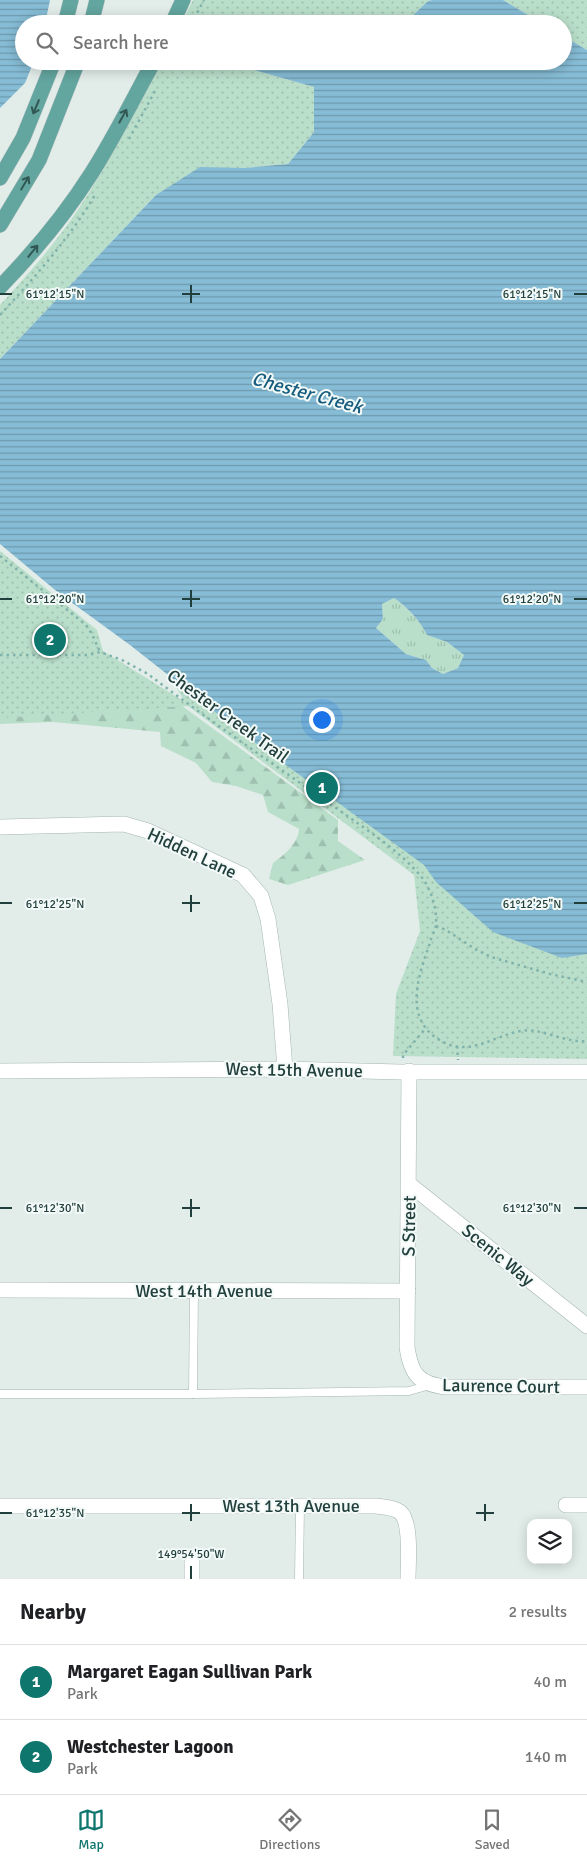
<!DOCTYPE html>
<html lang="en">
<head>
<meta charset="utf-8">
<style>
  body { margin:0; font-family:Signika,sans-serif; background:#f2f2f2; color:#202124 }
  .controls { position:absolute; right:15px; bottom:15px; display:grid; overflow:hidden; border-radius:10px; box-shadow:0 2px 12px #0003 }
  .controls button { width:45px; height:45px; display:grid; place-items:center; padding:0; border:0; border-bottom:1px solid #e0e0e0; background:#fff; color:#202124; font:25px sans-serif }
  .you { position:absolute; left:321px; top:719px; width:18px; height:18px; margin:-12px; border:4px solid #fff; border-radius:50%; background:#1a73e8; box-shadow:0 0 0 8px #1a73e833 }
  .badge { display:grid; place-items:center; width:32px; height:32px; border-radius:50%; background:#0f766e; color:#fff; font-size:16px; font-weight:700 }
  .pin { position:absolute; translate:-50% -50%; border:2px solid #fff; box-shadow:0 1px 5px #0006 }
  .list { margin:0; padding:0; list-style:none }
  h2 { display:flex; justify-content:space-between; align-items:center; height:65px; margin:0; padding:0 20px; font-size:21px }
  h2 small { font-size:16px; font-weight:400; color:#757577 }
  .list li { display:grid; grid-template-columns:32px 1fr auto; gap:15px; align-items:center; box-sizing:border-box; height:75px; padding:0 20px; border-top:1px solid #e0e0e0 }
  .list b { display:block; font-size:19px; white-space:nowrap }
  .list p { margin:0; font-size:16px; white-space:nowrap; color:#757577 }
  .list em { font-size:16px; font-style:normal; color:#757577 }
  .icon { flex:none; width:28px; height:28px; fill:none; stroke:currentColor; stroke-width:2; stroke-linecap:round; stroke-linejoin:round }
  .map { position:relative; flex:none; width:587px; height:1579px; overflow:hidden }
  .search { position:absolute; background:#fff; box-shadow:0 2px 12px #0003; left:15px; right:15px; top:15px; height:55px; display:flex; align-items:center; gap:12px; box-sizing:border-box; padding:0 18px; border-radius:28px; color:#757577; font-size:19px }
  .sheet { height:215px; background:#fff }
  nav { display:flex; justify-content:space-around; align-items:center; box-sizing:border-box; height:70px; border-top:1px solid #e0e0e0; background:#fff; font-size:14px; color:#757577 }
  nav a { display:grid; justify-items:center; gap:2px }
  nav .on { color:#0f766e }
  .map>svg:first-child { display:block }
</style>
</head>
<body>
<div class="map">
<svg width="587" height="1579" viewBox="0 0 587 1579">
  <defs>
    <pattern id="grass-tufts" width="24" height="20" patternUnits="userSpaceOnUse" patternTransform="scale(1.25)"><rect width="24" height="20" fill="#b9dfca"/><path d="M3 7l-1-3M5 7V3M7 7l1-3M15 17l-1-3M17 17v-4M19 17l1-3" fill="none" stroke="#9fc0ae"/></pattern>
    <pattern id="forest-firs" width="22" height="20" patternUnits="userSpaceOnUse" patternTransform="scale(1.25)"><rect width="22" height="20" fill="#b9dfca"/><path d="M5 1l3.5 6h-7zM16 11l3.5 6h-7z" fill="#9fc0ae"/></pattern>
    <pattern id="park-dots" width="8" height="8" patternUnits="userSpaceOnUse" patternTransform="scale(1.25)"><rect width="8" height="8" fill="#b9dfca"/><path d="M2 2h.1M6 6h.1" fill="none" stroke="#9fc0ae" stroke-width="1.8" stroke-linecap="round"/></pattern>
    <pattern id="water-rules" width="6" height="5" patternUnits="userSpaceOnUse" patternTransform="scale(1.25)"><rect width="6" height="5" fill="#86bcd5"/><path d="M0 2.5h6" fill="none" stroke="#6d9aae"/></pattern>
  </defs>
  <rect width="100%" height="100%" fill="#e2edea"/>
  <path fill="url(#grass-tufts)" d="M394,598C408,609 419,618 427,635L447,642L464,655L458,668L443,674L432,668L426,660L406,654L376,628L383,619L382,604Z"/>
  <path fill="url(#forest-firs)" d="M0,677L163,692L338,820V841L365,860L288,885L269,879L273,863C284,855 298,844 299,829L268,812L263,795L236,786L212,782L196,763L161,746L160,732L53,722L0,724Z"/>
  <g fill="url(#park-dots)">
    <polygon points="193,0 433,0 428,1 410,18 357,24 270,24 255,22 253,24 181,24"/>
    <polygon points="503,0 587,0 587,50 563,36 563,24 543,24"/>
    <path d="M161,61H230L229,63L314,87V132L288,164L244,168L156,195L0,359V305C28,274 56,243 79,208C110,161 135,111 161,61Z"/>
    <polygon points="0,551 97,630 103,651 185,702 153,649 587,926 587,1059 393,1056 396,994 420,931 414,875 188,706 0,718"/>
  </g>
  <g fill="url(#water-rules)" fill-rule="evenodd">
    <polygon points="0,0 50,0 45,24 24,24 24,61 34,61 25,83 0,108"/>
    <polygon points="433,0 503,0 543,24 357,24 410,18 428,1"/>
    <path d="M563,36L587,50V954L562,958L493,932L436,882L424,865L243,734L130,645L60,594L0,544V359L156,195L200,167L244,168L288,164L314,132V87L229,63L230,61H563ZM394,598C408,608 419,619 427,635L447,642L464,655L458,668L443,674L432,668L426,660L406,654L376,628L383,619L382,604Z"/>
  </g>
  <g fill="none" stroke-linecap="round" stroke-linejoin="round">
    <defs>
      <g id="service">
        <polyline points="0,1394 193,1394 409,1391 430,1385"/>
        <polyline points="193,1394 194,1291"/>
        <polyline points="299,1579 300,1506"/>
      </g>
      <g id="minor">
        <polyline points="0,827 124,824 148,831 243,875 261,896 268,919 280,1004 285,1069"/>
        <polyline points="0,1071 285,1069 400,1072 587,1072"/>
        <path d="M409,1071L407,1347C411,1374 418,1384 446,1387H587"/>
        <polyline points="409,1184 587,1326"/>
        <polyline points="0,1290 408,1291"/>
        <polyline points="566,1505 587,1505"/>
        <path d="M0,1506H376C384,1507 393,1507 400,1512C412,1522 408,1564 408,1579"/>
        <polyline points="192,1579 192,1561"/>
      </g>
      <g id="primary">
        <polyline points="65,24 71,0"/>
        <polyline points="91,24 97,0"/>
        <polyline points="172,24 183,0"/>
        <polyline points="0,178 23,138 54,61"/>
        <polyline points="0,225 39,160 78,61"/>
        <path d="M0,287C34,252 65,215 91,174C114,138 133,99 154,61"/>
      </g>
    </defs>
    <use href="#service" stroke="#a4b5b2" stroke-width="9"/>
    <use href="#minor" stroke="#a4b5b2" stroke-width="16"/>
    <use href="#primary" stroke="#c1c9c8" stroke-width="16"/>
    <g stroke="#80b3ab" stroke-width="2.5" stroke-dasharray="2.5 4" stroke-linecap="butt">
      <polyline points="191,24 204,0"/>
      <polyline points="129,139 155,91"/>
      <path d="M0,315C34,278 69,239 95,195"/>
      <polyline points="0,556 86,625 92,634 100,652"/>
      <path d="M0,655H88L100,652L122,660L148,674C206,718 266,759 326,801C355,822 402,851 423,879C432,892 437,909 436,925C435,931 431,937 430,943C419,974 403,1017 438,1039C468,1059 492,1036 521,1031C541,1027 563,1043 587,1041"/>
      <polyline points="436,926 446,930 475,949 491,957 550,974 587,982"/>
      <polyline points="457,1046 458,1060"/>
      <polyline points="403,1058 403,1055 425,1029"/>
    </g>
    <use href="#service" stroke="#fff" stroke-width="8"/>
    <use href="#minor" stroke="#fff" stroke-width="15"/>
    <use href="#primary" stroke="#63a59f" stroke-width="15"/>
  </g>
  <defs><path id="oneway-shaft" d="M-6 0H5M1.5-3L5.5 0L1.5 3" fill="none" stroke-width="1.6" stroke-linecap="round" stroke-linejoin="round" transform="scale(1.25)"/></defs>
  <g stroke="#325855">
    <use href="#oneway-shaft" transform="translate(36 107) rotate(113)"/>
    <use href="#oneway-shaft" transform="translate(123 116) rotate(-61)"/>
    <use href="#oneway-shaft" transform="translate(25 183) rotate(-59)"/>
    <use href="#oneway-shaft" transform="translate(33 251) rotate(-51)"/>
  </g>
  <path fill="none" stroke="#213f3c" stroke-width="2" d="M191,285V303M0,294H12M182,294H200M574,294H587M191,590V607M0,599H12M182,599H200M574,599H587M191,895V912M0,903H12M182,903H200M574,903H587M191,1199V1217M0,1208H12M182,1208H200M574,1208H587M191,1504V1521M485,1504V1521M0,1513H12M182,1513H200M476,1513H494M191,1566V1579"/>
  <g text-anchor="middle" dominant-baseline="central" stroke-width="4" stroke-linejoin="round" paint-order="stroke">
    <g font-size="18" fill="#213f3c" stroke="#f2f9f7">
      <text transform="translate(228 716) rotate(36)">Chester Creek Trail</text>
      <text transform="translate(192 853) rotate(25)">Hidden Lane</text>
      <text transform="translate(294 1070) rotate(1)">West 15th Avenue</text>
      <text transform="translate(409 1226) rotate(-89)">S Street</text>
      <text transform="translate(498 1255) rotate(39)">Scenic Way</text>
      <text x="204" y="1291">West 14th Avenue</text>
      <text transform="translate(501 1386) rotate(1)">Laurence Court</text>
      <text x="291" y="1506">West 13th Avenue</text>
    </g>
    <g font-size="19" font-style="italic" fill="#175d7f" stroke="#f2f9f7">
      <text transform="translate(307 393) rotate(15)">Chester Creek</text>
    </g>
  </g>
  <g font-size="12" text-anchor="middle" fill="#213f3c" stroke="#f2f9f7" stroke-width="4" stroke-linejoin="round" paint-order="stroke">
    <text x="532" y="298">61°12'15"N</text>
    <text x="55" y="298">61°12'15"N</text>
    <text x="532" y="603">61°12'20"N</text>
    <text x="55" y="603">61°12'20"N</text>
    <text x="55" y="908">61°12'25"N</text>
    <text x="532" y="908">61°12'25"N</text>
    <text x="55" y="1212">61°12'30"N</text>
    <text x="532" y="1212">61°12'30"N</text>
    <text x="55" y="1517">61°12'35"N</text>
    <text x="191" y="1558">149°54'50"W</text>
  </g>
</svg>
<div class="controls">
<button><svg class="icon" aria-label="layers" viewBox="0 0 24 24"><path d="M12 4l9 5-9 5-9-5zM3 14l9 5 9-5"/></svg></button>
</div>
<div class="you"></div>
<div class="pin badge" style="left:322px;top:788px">1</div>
<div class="pin badge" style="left:50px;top:640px">2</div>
<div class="search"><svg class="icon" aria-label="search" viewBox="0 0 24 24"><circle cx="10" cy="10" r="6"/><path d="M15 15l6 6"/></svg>Search here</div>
</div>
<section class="sheet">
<h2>Nearby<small>2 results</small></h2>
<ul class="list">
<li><span class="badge">1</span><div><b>Margaret Eagan Sullivan Park</b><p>Park</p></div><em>40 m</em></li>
<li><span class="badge">2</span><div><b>Westchester Lagoon</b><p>Park</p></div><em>140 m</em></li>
</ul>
</section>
<nav>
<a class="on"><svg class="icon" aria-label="map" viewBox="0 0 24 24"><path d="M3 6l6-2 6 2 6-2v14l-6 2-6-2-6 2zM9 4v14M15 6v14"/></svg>Map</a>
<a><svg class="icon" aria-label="directions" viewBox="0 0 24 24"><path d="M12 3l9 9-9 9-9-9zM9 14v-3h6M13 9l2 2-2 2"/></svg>Directions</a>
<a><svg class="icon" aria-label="saved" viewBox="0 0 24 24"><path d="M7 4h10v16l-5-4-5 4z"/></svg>Saved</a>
</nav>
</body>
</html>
